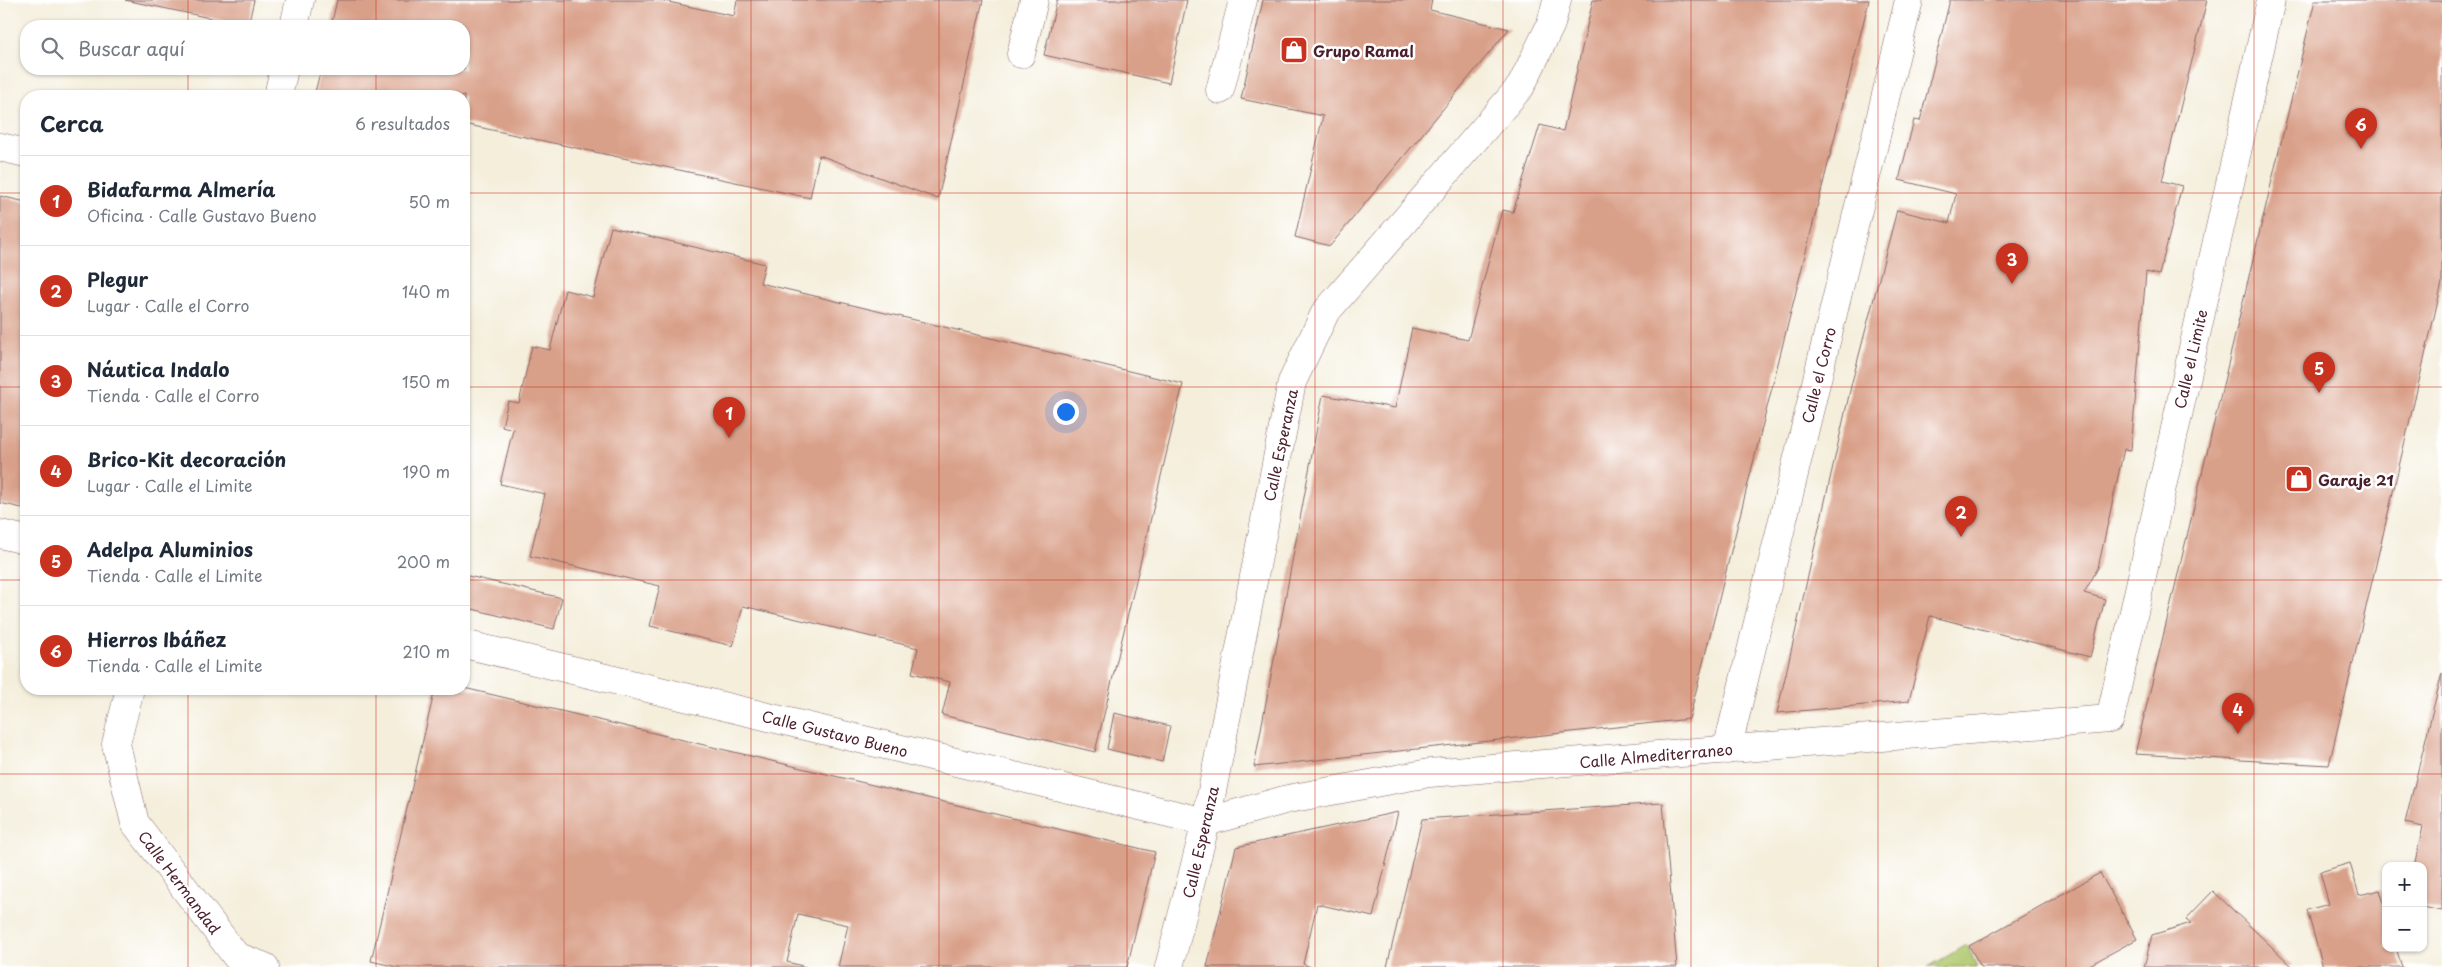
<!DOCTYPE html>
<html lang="es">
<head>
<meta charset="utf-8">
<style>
  body { margin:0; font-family:"Playpen Sans",sans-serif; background:#f6f6f7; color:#1f2937 }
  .controls { position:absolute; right:15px; bottom:15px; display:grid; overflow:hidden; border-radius:10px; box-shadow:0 1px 4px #0004 }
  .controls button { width:45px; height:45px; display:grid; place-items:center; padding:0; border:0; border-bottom:1px solid #e0e1e3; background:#fff; color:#1f2937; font:25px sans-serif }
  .you { position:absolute; left:1065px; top:411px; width:18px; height:18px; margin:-12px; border:4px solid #fff; border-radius:50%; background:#1a73e8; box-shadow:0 0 0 8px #1a73e833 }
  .badge { display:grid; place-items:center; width:32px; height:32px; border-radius:50%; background:#c8321e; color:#fff; font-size:16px; font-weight:700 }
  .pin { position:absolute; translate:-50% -41px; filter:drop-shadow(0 1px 2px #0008) }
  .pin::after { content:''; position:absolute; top:26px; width:18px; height:15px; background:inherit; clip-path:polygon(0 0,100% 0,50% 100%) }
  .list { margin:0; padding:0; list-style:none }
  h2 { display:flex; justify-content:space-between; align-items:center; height:65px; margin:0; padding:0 20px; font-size:21px }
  h2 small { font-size:16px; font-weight:400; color:#747a83 }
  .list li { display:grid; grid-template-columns:32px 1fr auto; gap:15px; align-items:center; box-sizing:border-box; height:90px; padding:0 20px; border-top:1px solid #e0e1e3 }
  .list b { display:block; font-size:19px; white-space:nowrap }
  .list p { margin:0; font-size:16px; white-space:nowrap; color:#747a83 }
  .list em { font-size:16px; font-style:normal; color:#747a83 }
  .icon { flex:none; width:28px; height:28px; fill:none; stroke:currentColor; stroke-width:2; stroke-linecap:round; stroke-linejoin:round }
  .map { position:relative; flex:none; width:2442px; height:967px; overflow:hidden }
  .search { position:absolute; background:#fff; box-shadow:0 1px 4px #0004; left:20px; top:20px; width:450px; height:55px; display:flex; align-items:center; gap:12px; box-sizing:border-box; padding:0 18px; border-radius:20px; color:#747a83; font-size:19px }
  .panel { position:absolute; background:#fff; box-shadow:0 1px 4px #0004; left:20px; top:90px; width:450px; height:605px; border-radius:20px }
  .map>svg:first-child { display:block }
</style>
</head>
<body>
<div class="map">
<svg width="2442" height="967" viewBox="0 0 2442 967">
  <rect width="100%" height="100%" fill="#fff"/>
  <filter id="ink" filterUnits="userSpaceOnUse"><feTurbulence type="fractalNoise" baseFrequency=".02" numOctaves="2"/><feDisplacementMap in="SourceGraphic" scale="10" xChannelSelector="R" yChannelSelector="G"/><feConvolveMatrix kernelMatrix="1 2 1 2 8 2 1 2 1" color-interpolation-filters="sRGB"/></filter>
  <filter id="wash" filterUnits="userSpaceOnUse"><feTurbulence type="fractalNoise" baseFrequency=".0096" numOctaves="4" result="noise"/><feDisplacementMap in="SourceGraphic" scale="20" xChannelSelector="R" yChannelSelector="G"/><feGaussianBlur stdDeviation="1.12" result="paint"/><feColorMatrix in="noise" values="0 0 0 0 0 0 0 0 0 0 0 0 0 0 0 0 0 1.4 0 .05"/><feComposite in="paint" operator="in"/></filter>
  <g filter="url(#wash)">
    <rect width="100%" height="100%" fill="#f4eedb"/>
    <polygon fill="#b0c96f" stroke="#7d744d" points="1967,945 1977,967 1928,967"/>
    <g id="blocks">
      <g fill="#d9a089">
        <polygon points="125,0 254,0 248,26"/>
        <polygon points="337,0 659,0 734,16 737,0 983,0 938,199 819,155 810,198 464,124 464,96 335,96 315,92 321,69 464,69 464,26 331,26"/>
        <polygon points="1057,0 1187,0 1169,83 1044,55"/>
        <polygon points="1263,0 1432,0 1430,10 1509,29 1330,246 1295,237 1323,116 1241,99"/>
        <polygon points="1593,0 1869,0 1689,719 1254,767 1323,395 1395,408 1412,328 1468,340 1502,210 1513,212 1540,125 1563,131"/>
        <polygon points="1950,0 2207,0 2162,181 2182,186 2159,275 2146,272 2131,450 2124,449 2098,568 2084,593 2105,599 2090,657 1930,616 1909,701 1777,713 1852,382 1897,210 1949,223 1956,194 1899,180 1914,120 1920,121"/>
        <polygon points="2315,0 2442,0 2442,283 2329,765 2135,754"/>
        <polygon points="0,196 26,202 26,509 0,503"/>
        <polygon points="611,227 765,264 760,283 1183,384 1095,752 942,715 950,682 912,673 918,648 743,606 733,646 650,626 660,586 530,556 545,494 500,484 513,429 502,426 508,401 519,403 532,346 550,350 565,290 593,297"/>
        <polygon points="464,575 562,598 554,629 464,607"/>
        <polygon points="2442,673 2442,911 2423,907 2423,866 2414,866 2423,827 2405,823"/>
        <polygon points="464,688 1155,852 1127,967 838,967 848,925 798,914 787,962 806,967 397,967 371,961 435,689"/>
        <polygon points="1114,713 1170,726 1162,762 1107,749"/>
        <polygon points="1663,803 1677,967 1387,967 1422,819"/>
        <polygon points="1398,812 1373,917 1317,904 1303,964 1311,967 1207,967 1236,847"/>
        <polygon points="2350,863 2359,895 2380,890 2386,910 2386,948 2396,948 2402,967 2323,967 2307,910 2329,904 2320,872"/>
        <polygon points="2100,873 2137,939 2086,967 1981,967 1969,946"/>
        <polygon points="2213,891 2293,967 2144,967 2152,935 2191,923 2186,919"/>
      </g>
    </g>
  </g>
  <g filter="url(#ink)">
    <use href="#blocks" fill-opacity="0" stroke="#866769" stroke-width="1"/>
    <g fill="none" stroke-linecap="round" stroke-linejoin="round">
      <defs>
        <g id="minor">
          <polyline points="294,26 300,0"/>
          <polyline points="1021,54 1034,0"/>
          <polyline points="1220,90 1243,0"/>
          <polyline points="278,96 284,69"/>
          <polyline points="0,147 26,153"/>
          <polyline points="0,534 26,540"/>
          <polyline points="464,644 1206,822 1288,799 1429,773 2110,719 2271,0"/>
          <polyline points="130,689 116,744 135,823 236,956"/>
          <polyline points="1727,750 1909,0"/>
          <polyline points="236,956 265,967"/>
          <polyline points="1169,967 1206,822 1292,382 1325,313 1521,86 1551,24 1557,0"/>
        </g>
      </defs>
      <use href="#minor" stroke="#866769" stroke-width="29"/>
      <use href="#minor" stroke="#fff" stroke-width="28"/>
    </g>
  </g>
  <path fill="none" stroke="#c8321e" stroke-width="1" stroke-opacity="0.55" d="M188,0V26M376,0V26M564,0V967M751,0V967M939,0V967M1127,0V967M1315,0V967M1503,0V967M1691,0V967M1878,0V967M2066,0V967M2254,0V967M188,69V96M376,69V96M0,193H26M464,193H2442M0,387H26M464,387H2442M0,580H26M464,580H2442M188,689V967M376,689V967M0,774H2442"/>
  <defs>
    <symbol id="shop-square" viewBox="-11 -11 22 22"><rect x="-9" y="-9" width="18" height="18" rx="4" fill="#c8321e" stroke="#fff"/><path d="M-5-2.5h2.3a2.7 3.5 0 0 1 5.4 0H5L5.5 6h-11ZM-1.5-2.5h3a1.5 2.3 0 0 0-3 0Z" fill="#fff"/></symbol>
  </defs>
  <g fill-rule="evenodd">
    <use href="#shop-square" x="1278" y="34" width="32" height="32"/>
    <use href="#shop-square" x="2283" y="463" width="32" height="32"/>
  </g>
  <g text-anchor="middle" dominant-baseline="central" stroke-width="5" stroke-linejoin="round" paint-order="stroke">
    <g font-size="15" font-weight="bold" fill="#4a1f2b" stroke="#fff" text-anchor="start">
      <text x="1313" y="50">Grupo Ramal</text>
      <text x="2318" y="479">Garaje 21</text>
    </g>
    <g font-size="15" fill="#4a1f2b" stroke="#fff">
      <text transform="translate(2190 359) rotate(-77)">Calle el Limite</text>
      <text transform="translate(1818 375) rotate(-76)">Calle el Corro</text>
      <text transform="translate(1280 445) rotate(-78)">Calle Esperanza</text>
      <text transform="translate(835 733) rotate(14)">Calle Gustavo Bueno</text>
      <text transform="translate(1656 755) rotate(-5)">Calle Almediterraneo</text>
      <text transform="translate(1200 842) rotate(-77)">Calle Esperanza</text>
      <text transform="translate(180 882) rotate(53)">Calle Hermandad</text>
    </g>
  </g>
</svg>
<div class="controls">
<button>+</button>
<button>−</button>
</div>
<div class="you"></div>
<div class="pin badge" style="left:729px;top:438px">1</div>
<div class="pin badge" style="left:1961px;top:537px">2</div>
<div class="pin badge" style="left:2012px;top:284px">3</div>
<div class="pin badge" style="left:2238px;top:734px">4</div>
<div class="pin badge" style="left:2319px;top:393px">5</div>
<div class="pin badge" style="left:2361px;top:149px">6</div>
<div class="search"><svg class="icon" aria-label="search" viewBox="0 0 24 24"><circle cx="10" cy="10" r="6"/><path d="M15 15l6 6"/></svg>Buscar aquí</div>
<section class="panel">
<h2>Cerca<small>6 resultados</small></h2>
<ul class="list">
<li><span class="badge">1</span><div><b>Bidafarma Almería</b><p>Oficina · Calle Gustavo Bueno</p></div><em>50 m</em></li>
<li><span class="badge">2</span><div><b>Plegur</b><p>Lugar · Calle el Corro</p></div><em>140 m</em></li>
<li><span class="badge">3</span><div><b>Náutica Indalo</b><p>Tienda · Calle el Corro</p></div><em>150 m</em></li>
<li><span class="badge">4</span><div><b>Brico-Kit decoración</b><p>Lugar · Calle el Limite</p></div><em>190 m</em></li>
<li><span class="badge">5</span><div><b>Adelpa Aluminios</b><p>Tienda · Calle el Limite</p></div><em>200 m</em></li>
<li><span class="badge">6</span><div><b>Hierros Ibáñez</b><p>Tienda · Calle el Limite</p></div><em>210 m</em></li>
</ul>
</section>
</div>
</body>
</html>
